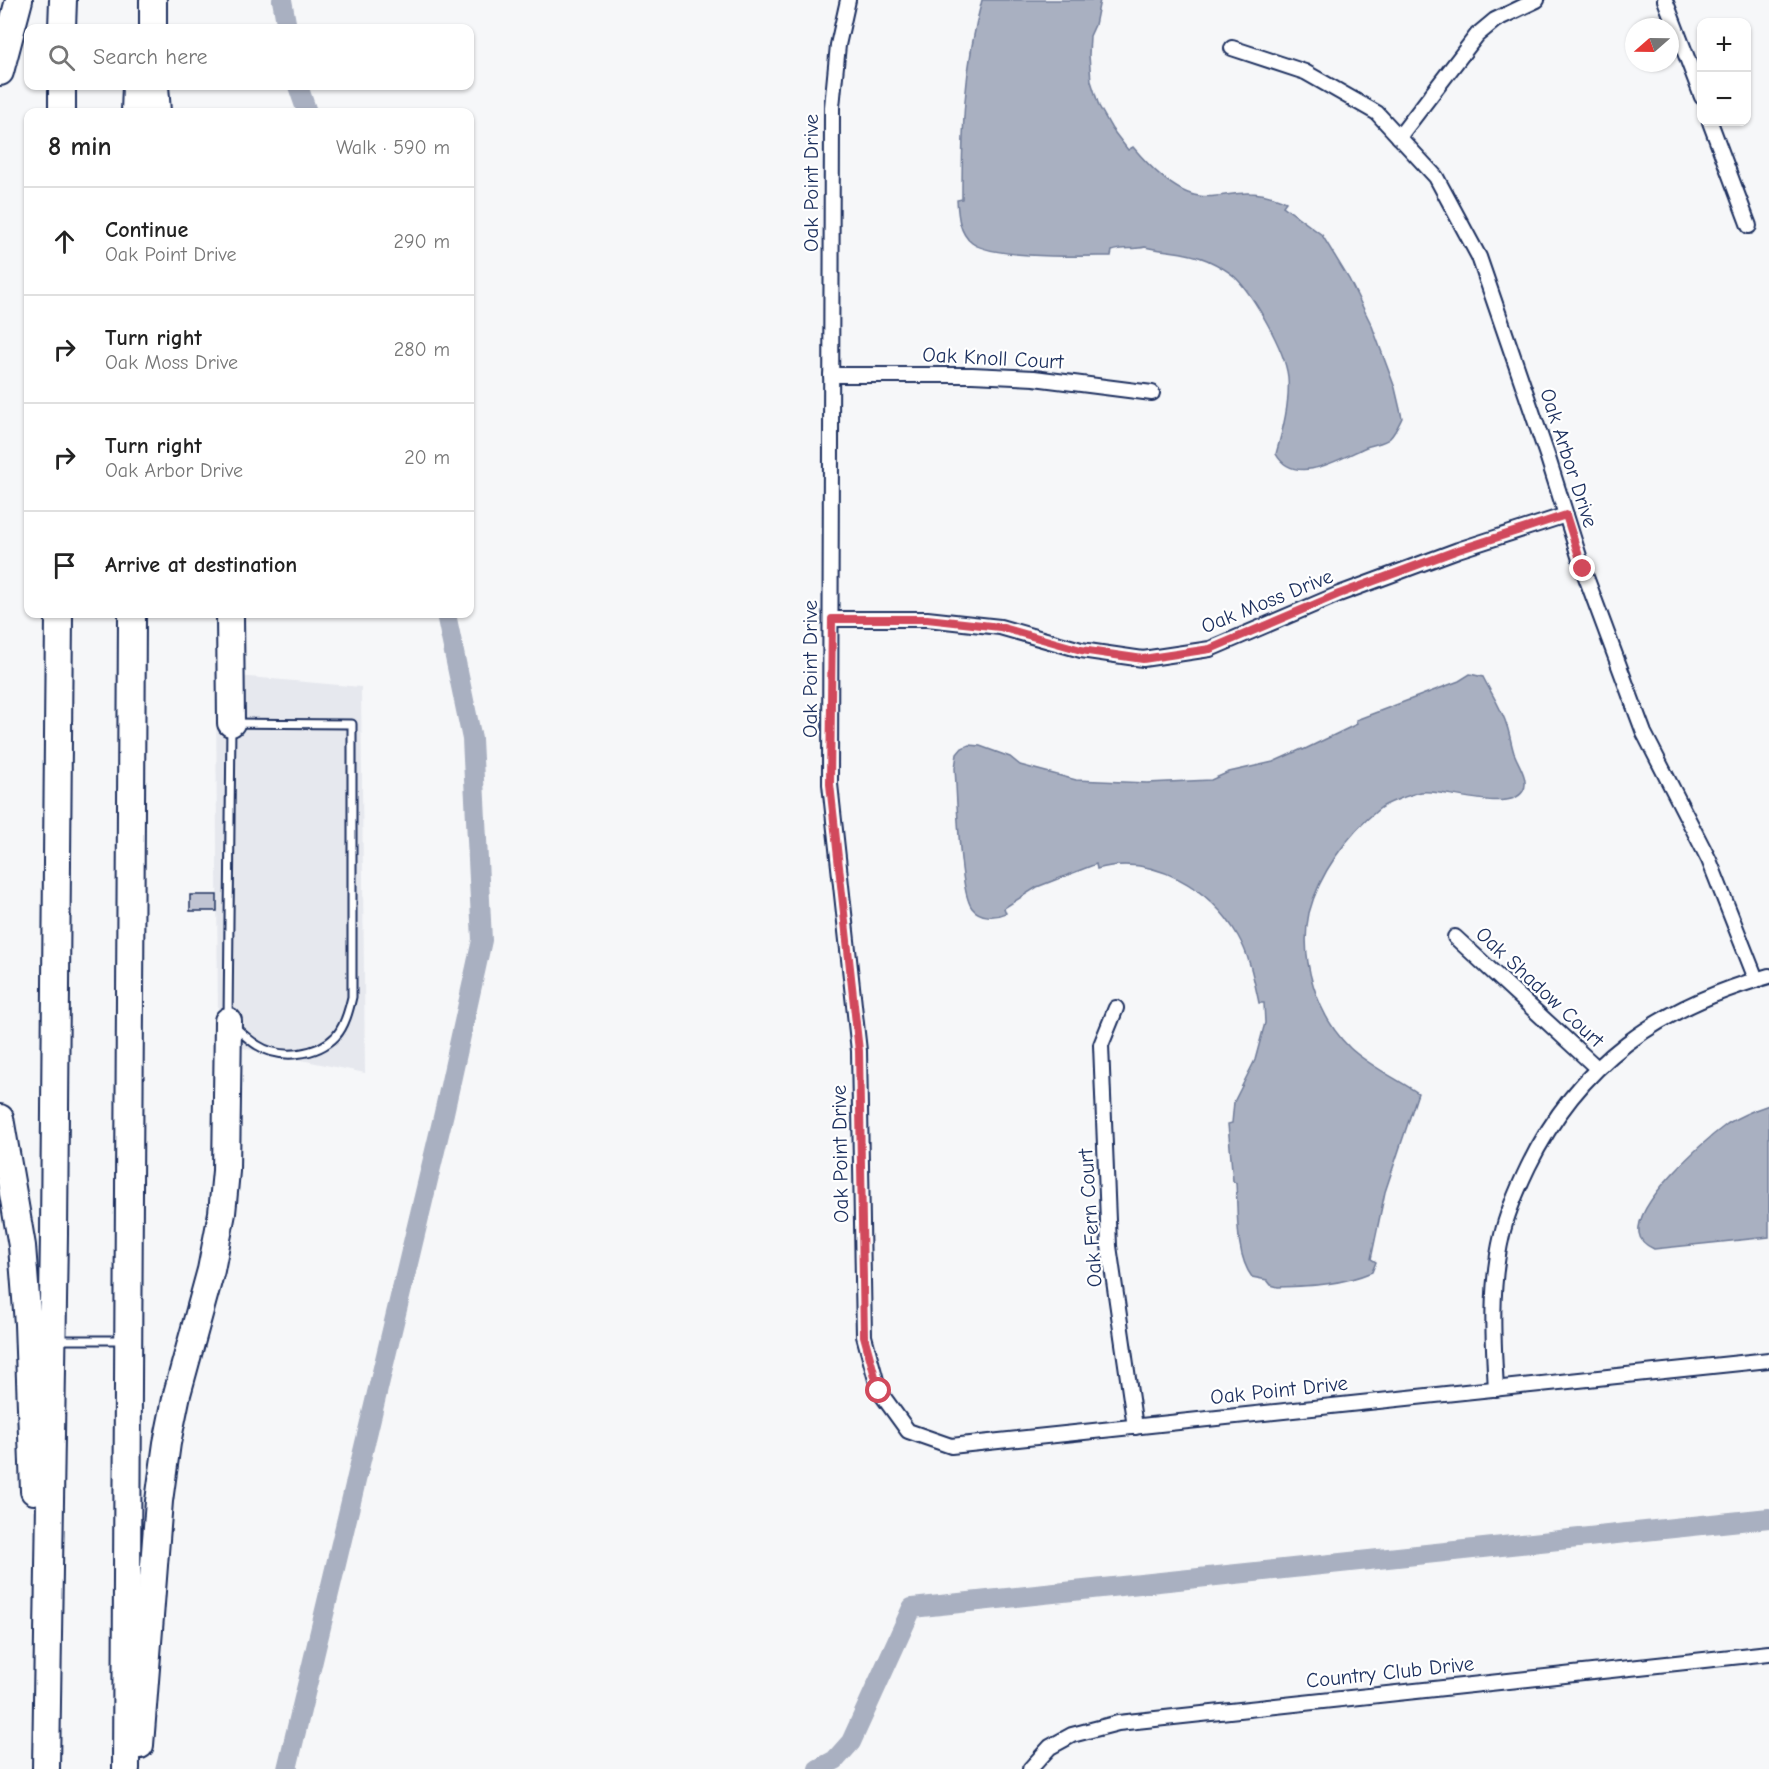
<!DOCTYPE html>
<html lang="en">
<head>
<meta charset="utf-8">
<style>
  body { margin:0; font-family:"Comic Neue",sans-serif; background:#f2f2f2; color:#222 }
  .controls { position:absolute; right:18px; top:18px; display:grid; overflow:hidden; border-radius:12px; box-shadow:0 2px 4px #0004 }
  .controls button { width:54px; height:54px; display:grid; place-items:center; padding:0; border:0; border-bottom:2px solid #e0e0e0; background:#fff; color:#222; font:30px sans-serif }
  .compass { position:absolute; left:1625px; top:18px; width:54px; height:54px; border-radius:50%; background:#fff; box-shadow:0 2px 4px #0004; rotate:250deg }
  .stop { position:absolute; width:18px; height:18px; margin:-14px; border:4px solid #d1495b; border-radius:50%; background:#fff }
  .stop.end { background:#d1495b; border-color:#fff; box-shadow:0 2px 6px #0008 }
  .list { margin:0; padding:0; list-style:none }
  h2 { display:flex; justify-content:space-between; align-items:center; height:78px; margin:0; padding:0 24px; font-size:26px }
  h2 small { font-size:20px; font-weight:400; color:#767676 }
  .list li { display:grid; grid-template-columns:39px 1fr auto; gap:18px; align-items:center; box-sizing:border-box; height:108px; padding:0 24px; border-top:2px solid #e0e0e0 }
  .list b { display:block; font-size:22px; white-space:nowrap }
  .list p { margin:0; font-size:20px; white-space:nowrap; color:#767676 }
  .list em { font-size:20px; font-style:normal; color:#767676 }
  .icon { flex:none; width:33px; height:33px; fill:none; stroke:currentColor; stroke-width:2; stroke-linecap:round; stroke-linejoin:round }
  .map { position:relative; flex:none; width:1769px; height:1769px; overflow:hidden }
  .search { position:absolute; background:#fff; box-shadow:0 2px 4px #0004; left:24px; top:24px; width:450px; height:66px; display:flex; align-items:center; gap:15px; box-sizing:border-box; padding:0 21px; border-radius:12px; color:#767676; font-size:22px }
  .panel { position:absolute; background:#fff; box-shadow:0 2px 4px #0004; left:24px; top:108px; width:450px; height:510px; border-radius:12px }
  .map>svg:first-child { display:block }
</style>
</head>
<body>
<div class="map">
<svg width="1769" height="1769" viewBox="0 0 1769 1769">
  <rect width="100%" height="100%" fill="#f6f7f9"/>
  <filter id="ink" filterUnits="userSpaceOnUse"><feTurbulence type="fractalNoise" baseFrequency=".0167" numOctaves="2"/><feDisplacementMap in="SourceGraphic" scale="12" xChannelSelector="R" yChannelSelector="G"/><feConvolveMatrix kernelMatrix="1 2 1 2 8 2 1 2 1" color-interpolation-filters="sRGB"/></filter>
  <g filter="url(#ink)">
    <polygon fill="#e6e8ee" points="216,674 361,687 365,1073 218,1043"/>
    <g fill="#a9b0c1" stroke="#707c99" stroke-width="1.5">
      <path d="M982,0H1100L1095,25L1090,36L1089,55L1091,81L1099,106L1112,129L1128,150L1133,147C1148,165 1175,193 1199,196C1216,199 1233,192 1250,193C1262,193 1275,197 1286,202L1283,206L1322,235L1349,279L1372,326L1395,388L1402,418C1399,424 1395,433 1390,438C1384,444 1372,444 1364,448C1340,459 1294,487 1276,454C1283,429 1290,403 1288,377C1285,350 1254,296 1235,277C1228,271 1216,264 1207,260C1187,251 1166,252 1145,247C1134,250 1123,247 1112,251L1111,256C1082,256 993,259 972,243C959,233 958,215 957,200L962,199C962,130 964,67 982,0Z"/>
      <path d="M1470,674L1483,677C1491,693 1502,709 1507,726C1510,735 1511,744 1514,753C1518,764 1530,780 1523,791C1509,814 1443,788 1421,792C1412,794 1386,803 1379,809C1348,834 1319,874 1309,913C1299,959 1317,1016 1350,1048C1368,1065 1397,1079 1418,1093L1385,1192L1371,1259L1376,1262L1372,1272C1341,1285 1311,1286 1278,1287L1271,1285L1267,1280L1252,1277C1235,1255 1238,1211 1236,1183L1233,1181L1228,1124L1232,1123L1234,1102L1255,1060L1265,1023L1264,1003H1259C1254,980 1250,957 1238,936C1212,889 1152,853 1097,869L1096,864L1037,887L1004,908L1006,913C995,918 980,918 972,908C959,892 957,793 955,768L957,754L962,748L969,745L980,746L1010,757L1020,765L1076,780L1147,783L1189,781L1211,780L1229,772L1273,762L1302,749L1303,750L1357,724L1356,720L1459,681Z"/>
      <path d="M1769,1105V1237L1654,1249C1647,1246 1640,1241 1639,1233C1635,1202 1704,1141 1727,1124C1741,1115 1754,1110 1769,1105Z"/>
    </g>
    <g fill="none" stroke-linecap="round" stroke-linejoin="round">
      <g stroke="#a9b0c1" stroke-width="20">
        <polyline points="282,0 287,28"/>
        <polyline points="298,86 307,112"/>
        <polyline points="287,1769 444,1113 482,940 472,739 446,614"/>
        <polyline points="818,1769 835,1760 851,1742 912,1608 1769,1518"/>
      </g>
    </g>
    <rect fill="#c0c4d3" stroke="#1b2f5e" stroke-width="1.5" x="190" y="895" width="27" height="16"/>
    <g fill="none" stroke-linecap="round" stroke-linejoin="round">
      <defs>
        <g id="lane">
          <path d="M231,723L352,724V997C349,1010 345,1026 336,1036C317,1056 280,1060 257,1045C247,1039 238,1029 228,1021Z"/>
          <polyline points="56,1340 123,1340"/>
        </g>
        <g id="street">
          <polyline points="848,0 838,45 832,107 830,784 859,1051 864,1336 879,1391 908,1431 951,1446 1769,1360"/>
          <polyline points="1665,0 1702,97"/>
          <polyline points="1232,48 1305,72 1377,113 1436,177 1479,257 1548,458 1583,569 1644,733 1709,860 1756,979"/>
          <polyline points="1710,122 1749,226"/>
          <polyline points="1399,137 1477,35 1495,20 1537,0"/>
          <polyline points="831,375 972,375 1034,378 1152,393"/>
          <polyline points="832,619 927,619 1000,627 1081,650 1143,659 1210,649 1339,594 1458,550 1566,515"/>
          <polyline points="1455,937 1597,1068"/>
          <polyline points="1116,1008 1101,1045 1109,1246 1135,1427"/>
          <path d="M1496,1389C1493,1338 1490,1285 1502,1235C1507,1212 1518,1188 1528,1167C1579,1062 1659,1007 1769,976"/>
          <polyline points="1030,1769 1050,1747 1072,1735 1118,1723 1769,1653"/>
        </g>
        <g id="highway">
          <polyline points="153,0 153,28"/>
          <polyline points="62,28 63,0"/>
          <polyline points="0,72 19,0"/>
          <polyline points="155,86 157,112"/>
          <polyline points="62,112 62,86"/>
          <polyline points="135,112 136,86"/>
          <polyline points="230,614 231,723"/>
          <polyline points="0,1118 22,1246 28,1324 34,1491"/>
          <polyline points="140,1745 159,1501 167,1443 177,1394 211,1270 222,1213 226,1171 228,1021"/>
          <polyline points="46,1769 54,1234 59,614"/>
          <polyline points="126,1769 132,614"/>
        </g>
      </defs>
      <use href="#lane" stroke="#1b2f5e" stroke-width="11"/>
      <use href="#street" stroke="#1b2f5e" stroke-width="18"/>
      <use href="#highway" stroke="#1b2f5e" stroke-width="30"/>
      <use href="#lane" stroke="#fff" stroke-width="7"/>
      <use href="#street" stroke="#fff" stroke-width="14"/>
      <use href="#highway" stroke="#fff" stroke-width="26"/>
    </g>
  </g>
  <g fill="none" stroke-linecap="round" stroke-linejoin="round" filter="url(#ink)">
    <polyline stroke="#d1495b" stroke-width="8" points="879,1391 864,1336 859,1051 830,784 832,619 927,619 1000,627 1081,650 1143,659 1210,649 1339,594 1458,550 1566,515 1583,569"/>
  </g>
  <g text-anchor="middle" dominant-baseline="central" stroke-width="4.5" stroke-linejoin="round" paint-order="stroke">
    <g font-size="21" fill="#1b2f5e" stroke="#fff">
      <text transform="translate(811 183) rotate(-90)">Oak Point Drive</text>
      <text transform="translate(993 358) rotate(3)">Oak Knoll Court</text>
      <text transform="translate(1569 458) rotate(72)">Oak Arbor Drive</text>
      <text transform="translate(1267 601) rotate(-22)">Oak Moss Drive</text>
      <text transform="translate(810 669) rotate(-90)">Oak Point Drive</text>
      <text transform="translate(1540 987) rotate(43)">Oak Shadow Court</text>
      <text transform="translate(840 1154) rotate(-91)">Oak Point Drive</text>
      <text transform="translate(1090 1218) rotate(-94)">Oak Fern Court</text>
      <text transform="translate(1279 1390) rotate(-6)">Oak Point Drive</text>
      <text transform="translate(1390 1672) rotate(-6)">Country Club Drive</text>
    </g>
  </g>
</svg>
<div class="controls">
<button>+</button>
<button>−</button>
</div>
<svg class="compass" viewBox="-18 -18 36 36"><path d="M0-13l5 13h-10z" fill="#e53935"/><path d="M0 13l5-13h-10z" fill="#767676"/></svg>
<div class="stop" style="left:879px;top:1391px"></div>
<div class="stop end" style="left:1583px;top:569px"></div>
<div class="search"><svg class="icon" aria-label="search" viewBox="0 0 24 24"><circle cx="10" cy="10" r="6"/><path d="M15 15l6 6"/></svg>Search here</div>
<section class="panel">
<h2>8 min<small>Walk · 590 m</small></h2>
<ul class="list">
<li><svg class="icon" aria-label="ahead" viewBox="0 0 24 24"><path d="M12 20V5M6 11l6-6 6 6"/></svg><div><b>Continue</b><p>Oak Point Drive</p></div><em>290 m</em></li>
<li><svg class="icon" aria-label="right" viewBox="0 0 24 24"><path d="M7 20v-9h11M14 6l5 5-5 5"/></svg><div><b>Turn right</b><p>Oak Moss Drive</p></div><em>280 m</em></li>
<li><svg class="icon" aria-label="right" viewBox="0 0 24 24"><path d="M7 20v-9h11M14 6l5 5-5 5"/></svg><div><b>Turn right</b><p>Oak Arbor Drive</p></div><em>20 m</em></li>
<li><svg class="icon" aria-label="arrive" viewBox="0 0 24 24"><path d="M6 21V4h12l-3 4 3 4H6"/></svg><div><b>Arrive at destination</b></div></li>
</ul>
</section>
</div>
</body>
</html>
